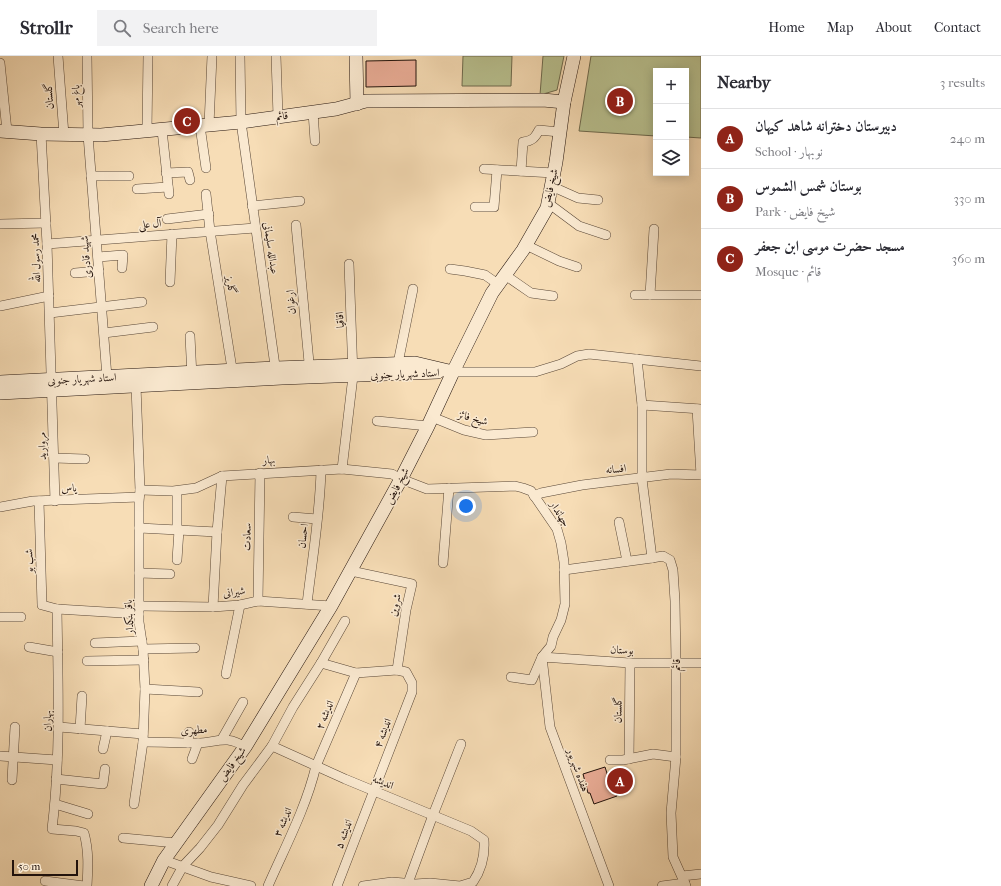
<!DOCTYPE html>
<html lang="en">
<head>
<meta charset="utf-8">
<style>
  body { margin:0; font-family:"IM FELL French Canon",Amiri,serif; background:#f2f2f3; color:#2b2b33 }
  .controls { position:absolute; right:12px; top:12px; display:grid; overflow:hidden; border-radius:0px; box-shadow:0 2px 10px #0003 }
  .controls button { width:36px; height:36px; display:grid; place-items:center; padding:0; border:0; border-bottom:1px solid #e1e1e2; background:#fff; color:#2b2b33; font:20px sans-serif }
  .scale { position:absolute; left:12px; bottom:10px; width:66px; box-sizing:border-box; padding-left:4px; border:2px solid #23130c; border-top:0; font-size:11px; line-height:14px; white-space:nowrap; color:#23130c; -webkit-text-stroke:3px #fae9d0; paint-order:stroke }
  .you { position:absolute; left:466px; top:450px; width:14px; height:14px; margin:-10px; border:3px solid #fff; border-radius:50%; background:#1a73e8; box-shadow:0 0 0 6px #1a73e833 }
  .badge { display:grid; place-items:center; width:26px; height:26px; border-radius:50%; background:#8f2418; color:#fff; font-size:13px; font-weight:700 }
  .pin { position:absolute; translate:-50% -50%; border:2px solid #fff; box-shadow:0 1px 4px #0006 }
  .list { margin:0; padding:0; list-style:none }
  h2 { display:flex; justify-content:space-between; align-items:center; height:52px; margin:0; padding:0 16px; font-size:17px }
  h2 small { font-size:13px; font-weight:400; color:#7c7c81 }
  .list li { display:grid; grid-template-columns:26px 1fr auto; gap:12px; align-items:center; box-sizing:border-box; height:60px; padding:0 16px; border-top:1px solid #e1e1e2 }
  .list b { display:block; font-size:15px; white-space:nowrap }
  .list p { margin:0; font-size:13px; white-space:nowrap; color:#7c7c81 }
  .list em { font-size:13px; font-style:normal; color:#7c7c81 }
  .icon { flex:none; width:22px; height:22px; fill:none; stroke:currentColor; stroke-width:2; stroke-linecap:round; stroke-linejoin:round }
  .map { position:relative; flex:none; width:701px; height:830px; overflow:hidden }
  header { display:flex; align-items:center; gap:24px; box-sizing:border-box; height:56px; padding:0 20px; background:#fff; border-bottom:1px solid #e1e1e2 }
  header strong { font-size:19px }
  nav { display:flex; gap:22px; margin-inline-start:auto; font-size:14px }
  .search { width:280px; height:36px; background:#f2f2f3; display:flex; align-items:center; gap:10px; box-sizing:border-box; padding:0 14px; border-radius:0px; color:#7c7c81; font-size:15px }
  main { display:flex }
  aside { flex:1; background:#fff }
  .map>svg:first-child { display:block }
</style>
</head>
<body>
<header>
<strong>Strollr</strong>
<div class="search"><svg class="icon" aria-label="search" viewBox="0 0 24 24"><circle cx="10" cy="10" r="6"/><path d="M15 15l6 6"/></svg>Search here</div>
<nav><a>Home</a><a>Map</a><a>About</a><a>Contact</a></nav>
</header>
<main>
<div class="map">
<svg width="701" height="830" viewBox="0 0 701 830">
  <rect width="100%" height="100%" fill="#f7ddb6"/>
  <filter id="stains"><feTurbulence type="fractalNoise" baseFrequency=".005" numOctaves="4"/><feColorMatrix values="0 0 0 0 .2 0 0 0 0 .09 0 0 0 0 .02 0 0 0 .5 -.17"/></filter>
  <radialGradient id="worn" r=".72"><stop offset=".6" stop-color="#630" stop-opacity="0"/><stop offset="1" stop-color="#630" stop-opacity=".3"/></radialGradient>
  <g fill="#b9c291" stroke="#6e6a4e">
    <polygon points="463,0 512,0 511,30 462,30"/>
    <polygon points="543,0 564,0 557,34 540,39"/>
    <polygon points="591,0 701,0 701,82 686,81 686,15 656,15 656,80 579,75"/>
  </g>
  <g fill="#eaad97" stroke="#23130c">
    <polygon points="416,4 416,30 366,31 366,5"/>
    <polygon points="605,711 611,730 613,729 617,740 594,748 590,737 588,737 583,718"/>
  </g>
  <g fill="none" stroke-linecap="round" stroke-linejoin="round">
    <defs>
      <g id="street">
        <polyline points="58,0 64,79"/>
        <polyline points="87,0 88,79 107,321"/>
        <polyline points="240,0 241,66 276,317"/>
        <polyline points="276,0 278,60"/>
        <polyline points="0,7 7,75"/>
        <polyline points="313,56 315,85"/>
        <polyline points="209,69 212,0"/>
        <polyline points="200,70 206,112"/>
        <polyline points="162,74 169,138"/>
        <polyline points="147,75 148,0"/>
        <polyline points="41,78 47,188 55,445"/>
        <polyline points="484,113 554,117"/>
        <path d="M521,115L523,86C532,85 535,82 539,74L559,76"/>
        <polyline points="166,117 188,116 190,124"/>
        <polyline points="91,120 129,120"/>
        <polyline points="551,130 578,142 598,144"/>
        <polyline points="137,133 168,131"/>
        <polyline points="206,138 210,175 233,319"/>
        <polyline points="548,147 579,170 606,179"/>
        <polyline points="252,150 300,145"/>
        <polyline points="475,151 494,151 497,114"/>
        <polyline points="167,163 209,158"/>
        <polyline points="0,168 46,167"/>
        <polyline points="296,169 310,317"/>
        <polyline points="47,188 255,172"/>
        <polyline points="526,189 559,205 577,211"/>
        <polyline points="98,201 123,199 122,212"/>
        <polyline points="450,213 465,215 485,219 498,228"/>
        <polyline points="75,217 99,215"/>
        <polyline points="505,219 531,237 553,240"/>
        <polyline points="170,226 172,178"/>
        <polyline points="635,239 701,239"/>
        <polyline points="650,239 654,173"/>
        <polyline points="0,250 49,240"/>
        <polyline points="50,257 142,246"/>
        <polyline points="104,277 153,271"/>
        <polyline points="190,280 192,321"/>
        <polyline points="637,303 642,349 642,423 652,502"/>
        <polyline points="397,312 413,233"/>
        <polyline points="453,316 535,316 561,308 577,300 589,298 701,310"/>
        <polyline points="642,349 701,353"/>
        <polyline points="697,353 701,419"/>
        <polyline points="432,361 464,374 486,379 533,376"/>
        <polyline points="377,365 428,370"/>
        <polyline points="54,402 85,403"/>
        <polyline points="342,413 353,320 349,208"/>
        <polyline points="140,434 173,435 196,432 222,420 342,413 392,418 401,423 427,433 515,430 523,432 531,435 557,473 561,487 564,506 565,548 561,564 553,581 551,590 542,601 532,624 511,621"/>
        <polyline points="534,440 541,437 582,429 671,418 701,419"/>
        <polyline points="39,445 42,549 57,553 139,558"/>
        <polyline points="0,451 33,445 139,441"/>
        <polyline points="293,461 317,463"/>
        <polyline points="619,466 627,505"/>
        <polyline points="139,472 217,476"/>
        <polyline points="177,474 177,440"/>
        <polyline points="177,504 179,474"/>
        <polyline points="443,507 449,432"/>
        <polyline points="564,514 652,502 663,500 670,504 673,514 675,545 676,607 676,701 671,757 673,801 686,830"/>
        <polyline points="351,515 412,528 406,554 397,614"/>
        <polyline points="139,517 170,518"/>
        <polyline points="258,545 260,417"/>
        <path d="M307,548C312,504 320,459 321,414"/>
        <polyline points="140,550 213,551 240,549 258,545 331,550"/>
        <polyline points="213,551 217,476 222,420"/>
        <path d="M57,553C58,626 61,700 52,773L76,775L84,777C89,795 88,812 87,830"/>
        <polyline points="0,561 21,561"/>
        <polyline points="95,587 142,585"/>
        <polyline points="29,591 58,596"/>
        <polyline points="143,593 195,592"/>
        <polyline points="87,605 144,604"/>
        <polyline points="321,607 356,617 397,614 406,616 412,627 412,636 337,830"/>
        <polyline points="226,618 240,549"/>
        <polyline points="145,633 198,636"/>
        <polyline points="59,671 143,678"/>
        <polyline points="80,673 82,640"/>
        <polyline points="222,683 243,646"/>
        <path d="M143,686C161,686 179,687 197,687C216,687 226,678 245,691"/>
        <polyline points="188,687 189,676"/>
        <path d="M272,690L345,723L471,775L484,784C485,800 482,813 473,826L460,830L430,827L415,828L392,826L363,830"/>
        <polyline points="103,693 107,675"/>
        <polyline points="0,700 57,704"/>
        <polyline points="192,703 198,687"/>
        <polyline points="629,703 630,607"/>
        <polyline points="610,704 623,704 653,698 676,701"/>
        <polyline points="56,723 103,728 105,713"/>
        <polyline points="12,724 15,671"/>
        <polyline points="55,748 88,758"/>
        <polyline points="134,748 143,686 145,633 143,593 139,566 139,446 140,434 136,330"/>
        <polyline points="123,782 176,787"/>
        <polyline points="164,804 211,821 251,830"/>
        <polyline points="682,820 701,818"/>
        <polyline points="45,825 84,830"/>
        <polyline points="408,827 433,759 461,688"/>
        <polyline points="172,830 183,810 200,792 218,769 243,729 272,690 293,651 321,607 345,565"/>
        <path d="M268,830C285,791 306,752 316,710L356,617"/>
        <polyline points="609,830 550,671 542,601 630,607 701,607"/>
        <polyline points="662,830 685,827"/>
      </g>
      <g id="secondary">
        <polyline points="356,0 357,48"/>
        <polyline points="0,75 41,78 101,79 241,66 336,53 366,45 543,44 564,46"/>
        <polyline points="0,326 276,312 415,307 453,316"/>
        <polyline points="0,337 282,322 438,316"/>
        <polyline points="151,830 164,804 245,691 331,550 401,423 428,370 453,316 492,237 523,194 547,152 556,106 564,46 574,0"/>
      </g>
    </defs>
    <use href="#street" stroke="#584636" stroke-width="10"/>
    <use href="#secondary" stroke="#23130c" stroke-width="14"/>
    <use href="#street" stroke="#fae9d0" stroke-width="9"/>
    <use href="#secondary" stroke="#fae9d0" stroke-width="13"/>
  </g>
  <g text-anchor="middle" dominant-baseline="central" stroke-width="3" stroke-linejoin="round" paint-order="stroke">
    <g font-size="11" fill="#23130c" stroke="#fae9d0">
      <text transform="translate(49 40) rotate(-94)">گلستان</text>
      <text transform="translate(76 40) rotate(-91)">باغ مهر</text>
      <text transform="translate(282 60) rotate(-7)">قائم</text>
      <text transform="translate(550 132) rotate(-77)">شیخ فایض</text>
      <text transform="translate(150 168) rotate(-5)">آل علی</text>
      <text transform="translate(271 192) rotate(82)">عبدالله سلیمانی</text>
      <text transform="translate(86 201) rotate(-95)">شهید قادری</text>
      <text transform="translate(36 202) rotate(-92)">محمد رسول الله</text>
      <text transform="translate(231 229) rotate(81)">گلریز</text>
      <text transform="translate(291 246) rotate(-95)">ارغوان</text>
      <text transform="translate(340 264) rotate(-93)">اقاقیا</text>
      <text transform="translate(405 318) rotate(-2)">استاد شهریار جنوبی</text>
      <text transform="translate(82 323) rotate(-3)">استاد شهریار جنوبی</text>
      <text transform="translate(473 362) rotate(15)">شیخ فائز</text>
      <text transform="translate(42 390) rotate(-92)">مروارید</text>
      <text transform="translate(269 404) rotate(-3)">بهار</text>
      <text transform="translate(616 413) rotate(-6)">افسانه</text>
      <text transform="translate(397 430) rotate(-62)">شیخ فایض</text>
      <text transform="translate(69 432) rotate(-2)">یاس</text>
      <text transform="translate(560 458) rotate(59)">جهاندار</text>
      <text transform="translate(303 480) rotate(-83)">احسان</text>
      <text transform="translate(247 481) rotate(-89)">سعادت</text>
      <text transform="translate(29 505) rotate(-91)">شب بو</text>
      <text transform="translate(234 536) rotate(-8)">شیرانی</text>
      <text transform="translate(395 549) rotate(-78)">شروین</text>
      <text transform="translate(129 561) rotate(-93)">باقر بنکدار</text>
      <text transform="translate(622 594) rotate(2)">بوستان</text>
      <text transform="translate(676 609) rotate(-90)">قائم</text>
      <text transform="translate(618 654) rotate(-89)">گلستان</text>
      <text transform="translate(325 659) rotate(-67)">اندیشه ۲</text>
      <text transform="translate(47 665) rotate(-90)">بهاران</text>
      <text transform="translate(194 674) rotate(-3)">مطهری</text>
      <text transform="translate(383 677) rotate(-68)">اندیشه ۴</text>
      <text transform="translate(232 708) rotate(-54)">شیخ فایض</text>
      <text transform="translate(578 714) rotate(70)">هفده شهریور</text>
      <text transform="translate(383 726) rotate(22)">اندیشه</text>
      <text transform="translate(283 766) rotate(-66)">اندیشه ۳</text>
      <text transform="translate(344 778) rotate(-69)">اندیشه ۵</text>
    </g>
  </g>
  <rect width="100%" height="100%" filter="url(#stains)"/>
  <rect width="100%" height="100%" fill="url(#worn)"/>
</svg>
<div class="controls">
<button>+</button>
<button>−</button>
<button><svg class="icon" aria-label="layers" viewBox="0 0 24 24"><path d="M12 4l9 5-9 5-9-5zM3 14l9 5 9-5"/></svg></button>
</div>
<div class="scale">50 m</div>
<div class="you"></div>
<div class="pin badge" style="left:620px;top:725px">A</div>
<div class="pin badge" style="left:620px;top:45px">B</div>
<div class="pin badge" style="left:187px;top:65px">C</div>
</div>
<aside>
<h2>Nearby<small>3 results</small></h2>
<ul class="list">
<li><span class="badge">A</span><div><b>دبیرستان دخترانه شاهد کیهان</b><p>School · نوبهار</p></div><em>240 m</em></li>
<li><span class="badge">B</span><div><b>بوستان شمس الشموس</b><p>Park · شیخ فایض</p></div><em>330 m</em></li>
<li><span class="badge">C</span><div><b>مسجد حضرت موسی ابن جعفر</b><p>Mosque · قائم</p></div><em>360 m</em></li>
</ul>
</aside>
</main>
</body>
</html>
